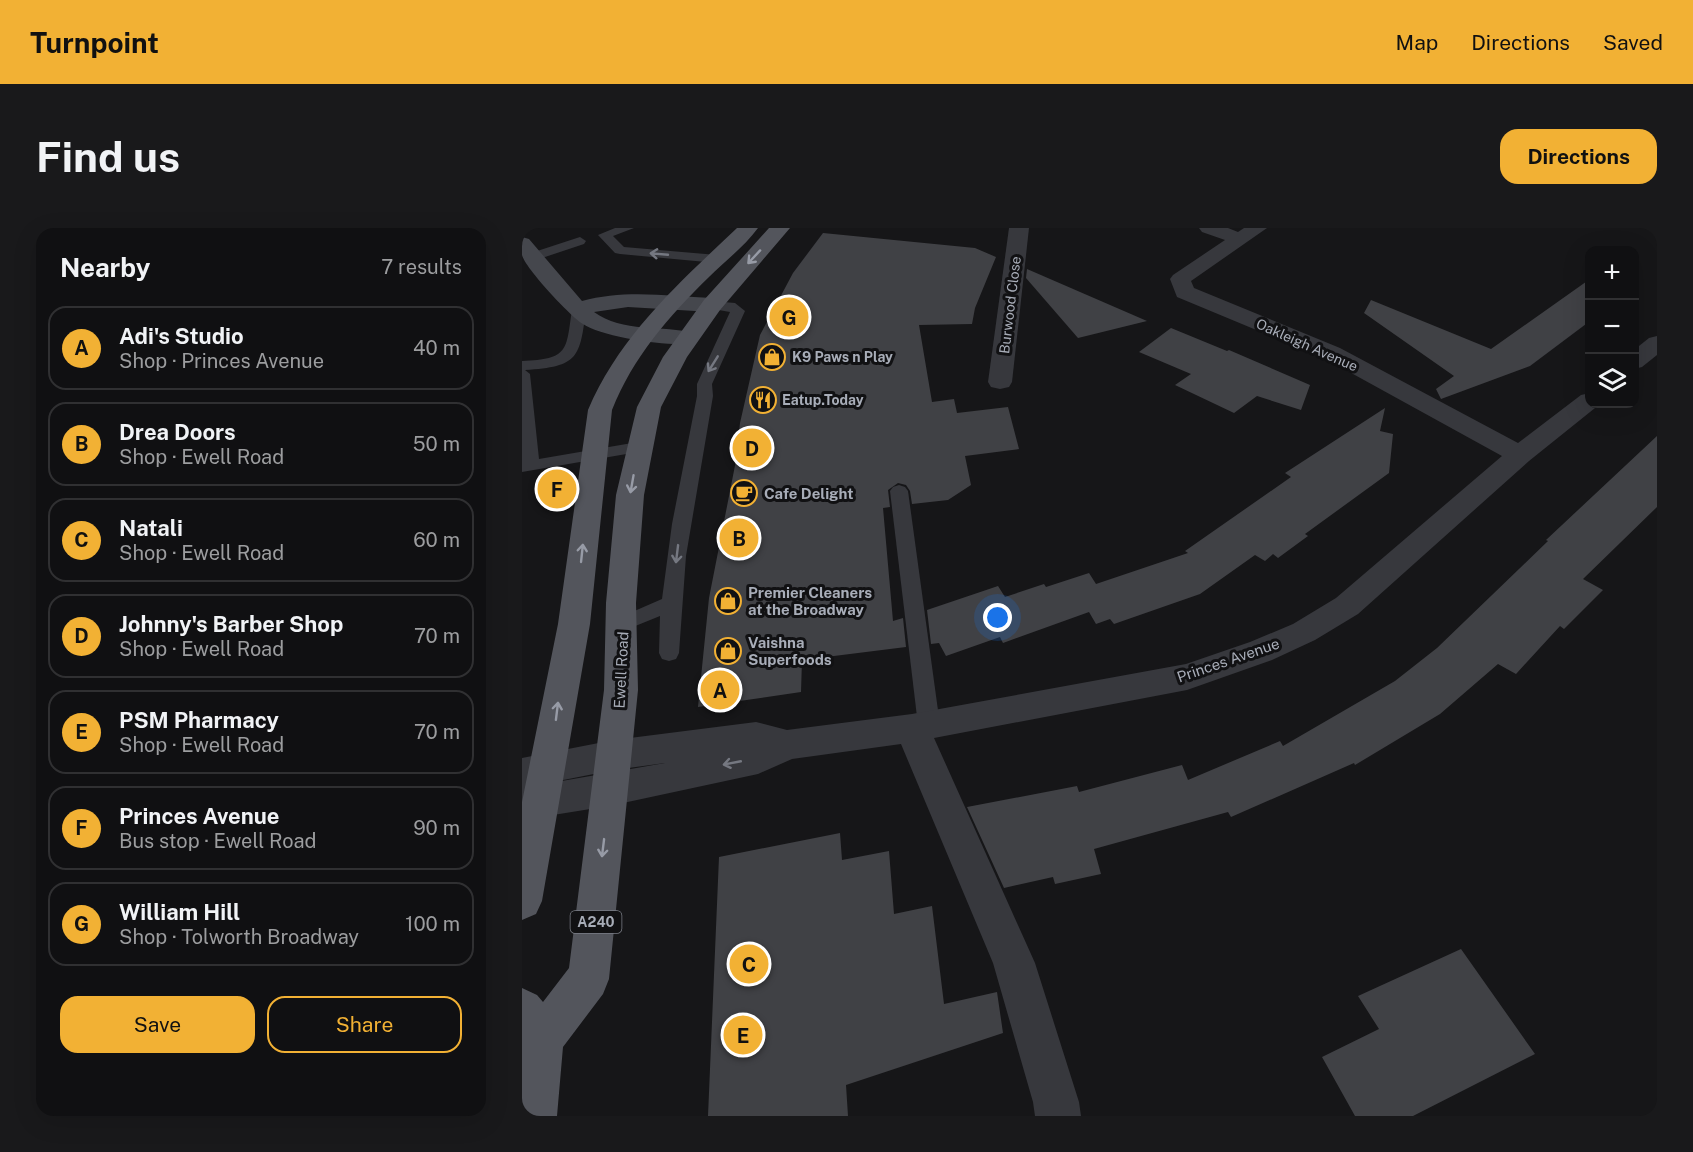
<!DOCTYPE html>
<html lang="en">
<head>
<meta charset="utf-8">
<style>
  body { margin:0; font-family:"Public Sans",sans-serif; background:#19191b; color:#f1f3f6 }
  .controls { position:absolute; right:18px; top:18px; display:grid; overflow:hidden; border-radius:12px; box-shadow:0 6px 24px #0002 }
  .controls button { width:54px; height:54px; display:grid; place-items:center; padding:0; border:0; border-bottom:2px solid #303032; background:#101012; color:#f1f3f6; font:30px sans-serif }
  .you { position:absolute; left:476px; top:390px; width:21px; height:21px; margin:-15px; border:4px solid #fff; border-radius:50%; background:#1a73e8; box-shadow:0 0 0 9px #1a73e833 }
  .badge { display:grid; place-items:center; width:39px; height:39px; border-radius:50%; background:#f2b134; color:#111; font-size:20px; font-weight:700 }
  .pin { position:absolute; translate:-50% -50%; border:3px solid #fff; box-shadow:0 2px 6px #0006 }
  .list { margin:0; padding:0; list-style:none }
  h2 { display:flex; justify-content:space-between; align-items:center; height:78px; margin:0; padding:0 24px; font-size:26px }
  h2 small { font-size:20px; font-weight:400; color:#9c9d9f }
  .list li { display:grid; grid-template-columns:39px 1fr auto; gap:18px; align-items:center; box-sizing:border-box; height:84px; margin:0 12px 12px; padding:0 12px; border:2px solid #303032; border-radius:18px }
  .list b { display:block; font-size:22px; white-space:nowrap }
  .list p { margin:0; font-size:20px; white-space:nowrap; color:#9c9d9f }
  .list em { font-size:20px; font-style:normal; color:#9c9d9f }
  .actions { display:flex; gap:12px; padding:18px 24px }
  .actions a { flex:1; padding:14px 0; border:2px solid #f2b134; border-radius:18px; text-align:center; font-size:21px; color:#f2b134 }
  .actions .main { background:#f2b134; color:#111 }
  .icon { flex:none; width:33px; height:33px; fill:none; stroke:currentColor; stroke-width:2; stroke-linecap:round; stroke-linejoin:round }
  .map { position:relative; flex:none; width:1135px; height:888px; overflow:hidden; border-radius:18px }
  header { display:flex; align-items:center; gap:36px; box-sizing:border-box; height:84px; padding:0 30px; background:#f2b134; color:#111 }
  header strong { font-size:28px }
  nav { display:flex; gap:33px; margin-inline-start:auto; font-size:21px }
  .intro { display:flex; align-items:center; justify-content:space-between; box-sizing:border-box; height:144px; padding:0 36px }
  h1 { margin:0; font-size:42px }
  .button { padding:15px 27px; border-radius:18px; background:#f2b134; color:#111; font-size:21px; font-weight:700 }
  main { display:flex; gap:36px; padding:0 36px }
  aside { flex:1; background:#101012; border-radius:18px; box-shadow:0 6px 24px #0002 }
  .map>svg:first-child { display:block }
</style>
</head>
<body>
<header>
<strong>Turnpoint</strong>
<nav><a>Map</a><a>Directions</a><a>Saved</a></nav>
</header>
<div class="intro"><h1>Find us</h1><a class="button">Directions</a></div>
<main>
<aside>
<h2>Nearby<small>7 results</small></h2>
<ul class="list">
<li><span class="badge">A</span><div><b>Adi's Studio</b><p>Shop · Princes Avenue</p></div><em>40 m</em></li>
<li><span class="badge">B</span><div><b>Drea Doors</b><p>Shop · Ewell Road</p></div><em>50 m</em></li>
<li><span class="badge">C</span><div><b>Natali</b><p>Shop · Ewell Road</p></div><em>60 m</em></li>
<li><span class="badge">D</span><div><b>Johnny's Barber Shop</b><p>Shop · Ewell Road</p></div><em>70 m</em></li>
<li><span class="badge">E</span><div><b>PSM Pharmacy</b><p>Shop · Ewell Road</p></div><em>70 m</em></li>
<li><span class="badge">F</span><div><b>Princes Avenue</b><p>Bus stop · Ewell Road</p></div><em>90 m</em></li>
<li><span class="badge">G</span><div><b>William Hill</b><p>Shop · Tolworth Broadway</p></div><em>100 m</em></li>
</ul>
<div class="actions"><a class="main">Save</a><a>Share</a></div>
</aside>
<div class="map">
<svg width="1135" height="888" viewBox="0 0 1135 888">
  <rect width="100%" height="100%" fill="#161618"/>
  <g fill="#404145">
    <polygon points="301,5 453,20 474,29 453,80 450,96 397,97 410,174 432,171 435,185 486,179 497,221 443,228 449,257 426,272 390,276 388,263 384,257 376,255 366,262 368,279 361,280 371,393 381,390 384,419 280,432 279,464 176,479 187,370 218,212 216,212 218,195 238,107 271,45"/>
    <polygon points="505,41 625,93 556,110 504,50"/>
    <polygon points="1068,51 1068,93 1008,138 919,171 914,161 932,148 842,85 849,72 969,121"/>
    <polygon points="649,100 705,123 707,122 788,157 779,182 735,168 712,185 653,157 669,146 617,124"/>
    <polygon points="863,180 858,203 871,206 867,245 783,306 786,308 756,330 751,326 743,333 733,327 678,366 592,396 588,391 574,396 567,384 481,415 478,409 424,428 417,415 409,416 405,382 476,358 483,369 522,356 524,359 567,345 574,356 666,325 663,323 769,249 763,245"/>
    <polygon points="1135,208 1135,279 1061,351 1081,362 1042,401 1038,398 994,446 976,436 918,486 833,537 832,535 709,589 706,584 572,621 579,646 533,656 531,649 482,660 445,579 555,558 557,564 660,537 666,552 758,513 761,518 873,453 915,420 1026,313 1024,312"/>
    <polygon points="318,605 320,632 367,623 372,686 410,678 422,776 475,764 481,805 324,857 326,888 186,888 197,629"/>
    <polygon points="939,721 1013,826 891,888 833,888 800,829 857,801 836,768"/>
  </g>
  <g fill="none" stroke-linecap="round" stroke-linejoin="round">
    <g fill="#37383d" fill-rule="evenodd">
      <polygon points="93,0 112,0 91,8 102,19 195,27 201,31 195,35 98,26 93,25 76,7"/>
      <polygon points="58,9 64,13 62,16 11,33 5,29 6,26"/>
      <polygon points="190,73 213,75 223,83 190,156 191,168 164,328 157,425 154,431 147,433 140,431 137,425 138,388 101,403 94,401 91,396 94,391 140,371 150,296 175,168 175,156 208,84 185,80 183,77 185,74"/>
      <path d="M57,77L64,81C58,129 57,139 3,142L8,146L17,231L116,214L122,215L124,219L122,223L116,224L0,244V133C47,131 44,123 50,81Z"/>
      <polygon points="377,257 383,259 386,263 418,497 415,503 407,506 399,503 396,497 368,263 371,259"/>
    </g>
    <g fill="#37383d" fill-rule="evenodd">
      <polygon points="487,0 507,0 490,154 487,159 478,161 469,159 466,154"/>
      <path d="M677,0H706L716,4L722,0H745L669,53L672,60L818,120L996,215L1059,167L1068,165V176H1078L1007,233L836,386L793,412L750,432L665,462L412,510L513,735L557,874L559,888H513L511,874L471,735L379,516L270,531L236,546L87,578L0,592V530L92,512L234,494L265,502L390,486L664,436L728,414L771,396L814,370L980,228L802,130L655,69L648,51L651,47L703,12L680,4ZM143,535L11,558L92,542Z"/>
      <polygon points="1135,108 1135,127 1120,139 1112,141 1112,122 1127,110"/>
    </g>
    <path fill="#45474d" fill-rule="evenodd" d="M0,9L7,11L60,73C102,61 147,68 190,70L198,72L201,77L198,82L190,84L106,79L72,84C100,105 141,97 173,105L176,110L173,115C151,120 80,109 61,96C49,89 3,40 0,27C0,22 0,15 0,9Z"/>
    <g fill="#53555c" fill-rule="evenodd">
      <path d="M215,0H236C223,18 203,33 187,49C147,88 111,129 90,182L68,396L20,673L14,686L0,692V574L36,396L66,182C98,107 157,55 215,0Z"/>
      <polygon points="247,0 268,0 198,82 165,129 139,179 122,267 114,375 116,462 87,751 81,766 41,819 35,888 0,888 0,760 15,767 21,774 47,740 82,462 84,375 94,267 115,179 141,129 182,72"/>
    </g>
  </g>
  <defs><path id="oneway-shaft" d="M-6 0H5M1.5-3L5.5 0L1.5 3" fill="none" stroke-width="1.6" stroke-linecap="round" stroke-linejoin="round" transform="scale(1.5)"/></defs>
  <g stroke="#757881">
    <use href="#oneway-shaft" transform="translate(137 26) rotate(-175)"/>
    <use href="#oneway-shaft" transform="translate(191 136) rotate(122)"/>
    <use href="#oneway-shaft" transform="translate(155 326) rotate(97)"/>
    <use href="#oneway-shaft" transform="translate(210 535) rotate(169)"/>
  </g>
  <g stroke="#979ba6">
    <use href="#oneway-shaft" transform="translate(232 29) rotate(133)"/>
    <use href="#oneway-shaft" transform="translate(110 256) rotate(100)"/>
    <use href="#oneway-shaft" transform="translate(60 325) rotate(-84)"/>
    <use href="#oneway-shaft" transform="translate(35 483) rotate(-83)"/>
    <use href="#oneway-shaft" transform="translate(81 620) rotate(97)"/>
  </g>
  <defs>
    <symbol id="shop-ring" viewBox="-11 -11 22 22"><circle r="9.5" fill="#111113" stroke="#f2b134" stroke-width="1.5"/><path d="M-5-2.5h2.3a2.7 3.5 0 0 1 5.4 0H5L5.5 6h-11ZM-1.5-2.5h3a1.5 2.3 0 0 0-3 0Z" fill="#f2b134"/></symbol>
    <symbol id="restaurant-ring" viewBox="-11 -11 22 22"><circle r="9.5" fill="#111113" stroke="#f2b134" stroke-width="1.5"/><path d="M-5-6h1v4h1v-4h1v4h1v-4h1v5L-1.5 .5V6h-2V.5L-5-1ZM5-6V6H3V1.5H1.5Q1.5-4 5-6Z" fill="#f2b134"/></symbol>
    <symbol id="cafe-ring" viewBox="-11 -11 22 22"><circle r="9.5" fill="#111113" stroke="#f2b134" stroke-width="1.5"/><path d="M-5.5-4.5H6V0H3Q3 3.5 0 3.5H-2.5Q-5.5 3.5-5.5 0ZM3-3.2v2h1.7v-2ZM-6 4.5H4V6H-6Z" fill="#f2b134"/></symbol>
  </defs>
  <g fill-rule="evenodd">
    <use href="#shop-ring" x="235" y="114" width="30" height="30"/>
    <use href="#restaurant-ring" x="226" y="157" width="30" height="30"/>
    <use href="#cafe-ring" x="207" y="250" width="30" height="30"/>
    <use href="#shop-ring" x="191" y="358" width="30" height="30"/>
    <use href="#shop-ring" x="191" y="408" width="30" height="30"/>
  </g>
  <g text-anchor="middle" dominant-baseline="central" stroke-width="6" stroke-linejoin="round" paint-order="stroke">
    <g font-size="14" fill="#a8adb8" stroke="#111113">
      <text transform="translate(488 77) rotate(-83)">Burwood Close</text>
      <text transform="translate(785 117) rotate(24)">Oakleigh Avenue</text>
    </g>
    <g font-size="14" font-weight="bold" fill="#a8adb8" stroke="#111113" text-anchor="start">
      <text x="270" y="129">K9 Paws n Play</text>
      <text x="260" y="172">Eatup.Today</text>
    </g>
    <rect fill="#111113" stroke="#7b7e86" stroke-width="1.5" x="48.5" y="683" width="51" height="22" rx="4.5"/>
    <g font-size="14" font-weight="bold" fill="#a8adb8">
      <text x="74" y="694">A240</text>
    </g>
    <g font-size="15" font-weight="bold" fill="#a8adb8" stroke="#111113" text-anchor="start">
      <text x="242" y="265">Cafe Delight</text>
      <text x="226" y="364">Premier Cleaners<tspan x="226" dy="17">at the Broadway</tspan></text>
      <text x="226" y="414">Vaishna<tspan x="226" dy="17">Superfoods</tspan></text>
    </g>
    <g font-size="15" fill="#a8adb8" stroke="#111113">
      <text transform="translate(706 432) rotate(-19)">Princes Avenue</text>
      <text transform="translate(99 442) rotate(-87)">Ewell Road</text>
    </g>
  </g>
</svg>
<div class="controls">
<button>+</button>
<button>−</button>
<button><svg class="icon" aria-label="layers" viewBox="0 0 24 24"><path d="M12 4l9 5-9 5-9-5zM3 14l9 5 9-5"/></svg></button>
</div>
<div class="you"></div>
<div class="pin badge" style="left:198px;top:462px">A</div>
<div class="pin badge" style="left:217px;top:310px">B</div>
<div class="pin badge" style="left:227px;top:736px">C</div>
<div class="pin badge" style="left:230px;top:220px">D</div>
<div class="pin badge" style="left:221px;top:807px">E</div>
<div class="pin badge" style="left:35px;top:261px">F</div>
<div class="pin badge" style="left:267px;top:89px">G</div>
</div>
</main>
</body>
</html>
